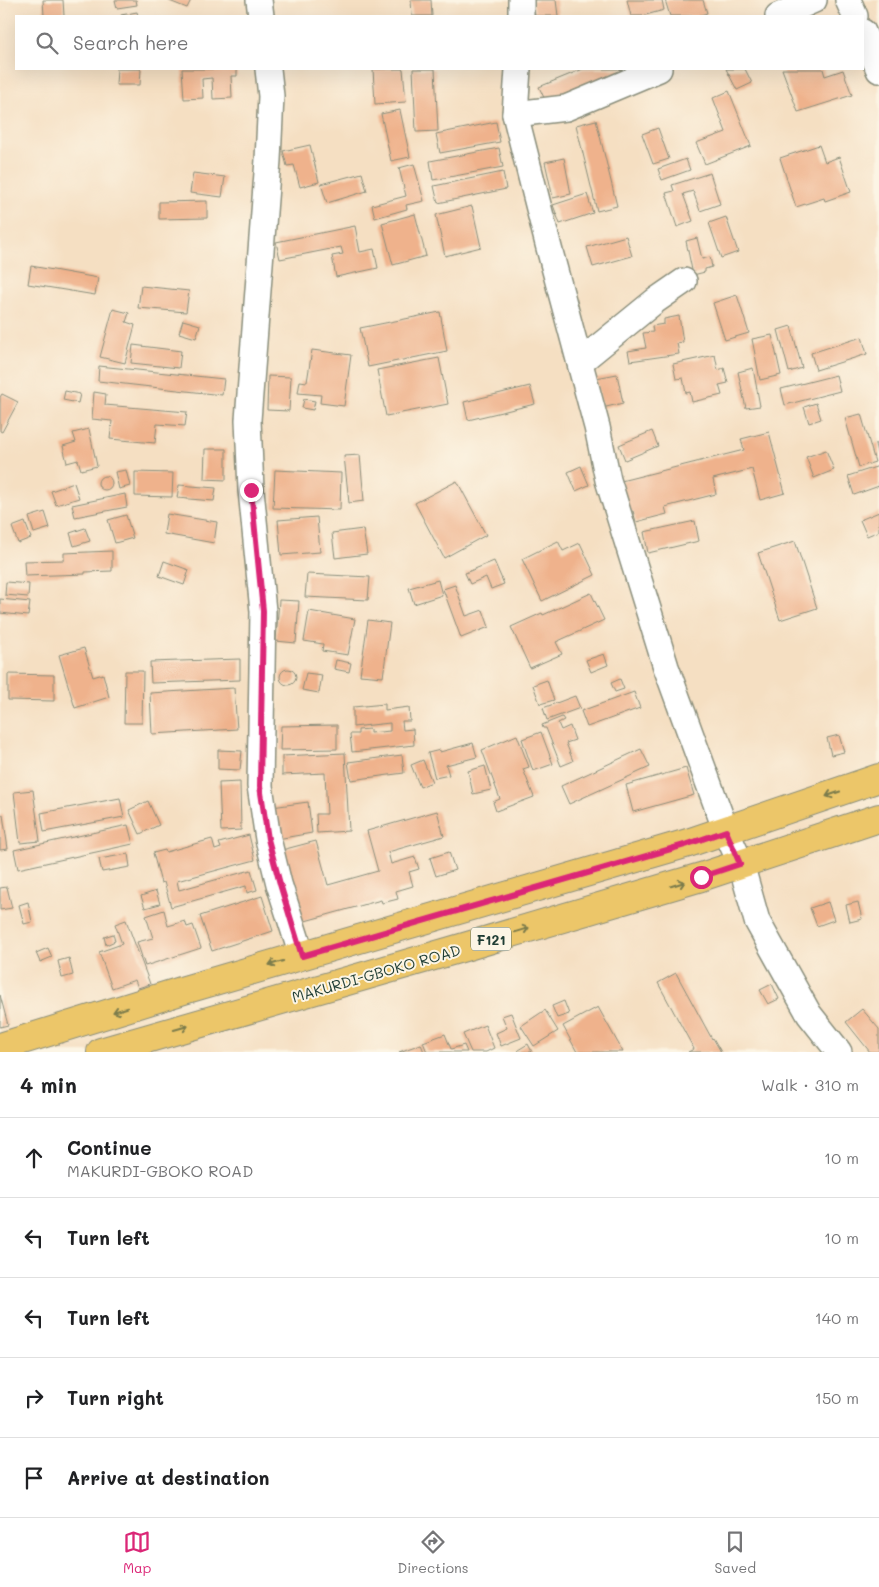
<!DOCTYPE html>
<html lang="en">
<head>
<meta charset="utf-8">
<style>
  body { margin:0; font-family:Mali,sans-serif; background:#f6f6f6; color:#202124 }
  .stop { position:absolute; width:15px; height:15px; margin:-11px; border:4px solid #db2777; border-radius:50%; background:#fff }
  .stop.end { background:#db2777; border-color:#fff; box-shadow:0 1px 5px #0008 }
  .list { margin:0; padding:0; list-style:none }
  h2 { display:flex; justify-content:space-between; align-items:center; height:65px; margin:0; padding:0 20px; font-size:21px }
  h2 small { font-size:16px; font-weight:400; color:#757577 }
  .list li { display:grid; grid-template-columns:32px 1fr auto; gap:15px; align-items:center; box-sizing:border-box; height:80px; padding:0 20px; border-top:1px solid #e0e0e0 }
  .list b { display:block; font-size:19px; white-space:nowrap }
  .list p { margin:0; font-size:16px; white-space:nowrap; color:#757577 }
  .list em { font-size:16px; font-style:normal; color:#757577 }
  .icon { flex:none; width:28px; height:28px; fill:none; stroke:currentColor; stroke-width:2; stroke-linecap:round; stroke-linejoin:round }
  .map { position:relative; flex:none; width:879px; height:1052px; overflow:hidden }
  .search { position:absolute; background:#fff; box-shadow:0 5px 20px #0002; left:15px; right:15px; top:15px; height:55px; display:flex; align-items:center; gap:12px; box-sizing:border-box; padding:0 18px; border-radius:0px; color:#757577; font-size:19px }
  .sheet { height:465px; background:#fff }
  nav { display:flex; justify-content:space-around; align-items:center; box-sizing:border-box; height:70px; border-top:1px solid #e0e0e0; background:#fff; font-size:14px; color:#757577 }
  nav a { display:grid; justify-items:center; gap:2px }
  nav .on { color:#db2777 }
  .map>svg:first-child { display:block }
</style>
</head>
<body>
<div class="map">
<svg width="879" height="1052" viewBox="0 0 879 1052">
  <rect width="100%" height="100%" fill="#fcf5e5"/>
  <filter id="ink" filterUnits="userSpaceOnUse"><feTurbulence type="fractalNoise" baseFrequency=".02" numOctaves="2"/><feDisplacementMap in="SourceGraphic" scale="10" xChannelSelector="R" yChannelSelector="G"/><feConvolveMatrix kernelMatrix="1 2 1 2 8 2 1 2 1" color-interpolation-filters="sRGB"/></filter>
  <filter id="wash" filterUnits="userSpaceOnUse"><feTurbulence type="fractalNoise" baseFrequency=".0096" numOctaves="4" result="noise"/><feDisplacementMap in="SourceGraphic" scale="20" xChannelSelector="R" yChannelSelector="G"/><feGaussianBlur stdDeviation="1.12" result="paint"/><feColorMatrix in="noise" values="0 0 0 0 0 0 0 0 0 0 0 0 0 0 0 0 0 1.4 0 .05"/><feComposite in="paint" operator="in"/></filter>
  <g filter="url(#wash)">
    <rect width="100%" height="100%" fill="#f5dfc2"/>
    <g id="blocks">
      <g fill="#efb28c">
        <polygon points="43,0 63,0 64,16 44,16"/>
        <polygon points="115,0 136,0 137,5 117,8"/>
        <polygon points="167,0 191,0 187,8"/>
        <polygon points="411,0 431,0 432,16 412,16"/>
        <polygon points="533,0 556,0 558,16 535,16"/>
        <polygon points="627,0 662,0 664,10 642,16 631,16"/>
        <polygon points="665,0 703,0 707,13 698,16 670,16"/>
        <polygon points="137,12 138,16 121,16 121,15"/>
        <polygon points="117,69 141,69 140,85 116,85"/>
        <polygon points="182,69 237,69 237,76 231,76 232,98 213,99 212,78 202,79 203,98 184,99"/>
        <polygon points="373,69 403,69 406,102 375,104"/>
        <polygon points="413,69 435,69 438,131 416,132"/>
        <polygon points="583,69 620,69 621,71 546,102 539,87"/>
        <polygon points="726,69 745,69 752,83 737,90"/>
        <polygon points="782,69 823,69 825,76 843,70 852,95 798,112"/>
        <polygon points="729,91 751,146 705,164 696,143 726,132 713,98"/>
        <polygon points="400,110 410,157 391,161 381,114"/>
        <polygon points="596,120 617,206 597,211 576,125"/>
        <polygon points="496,122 500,142 440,153 436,134"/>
        <polygon points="658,128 669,159 653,164 642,134"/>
        <polygon points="310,145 319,182 300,187 294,165 287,166 283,151"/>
        <polygon points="819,145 825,162 839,157 851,192 825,201 824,198 796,207 780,158"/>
        <polygon points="499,148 503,167 433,180 430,161"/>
        <polygon points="564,158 571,194 553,198 545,162"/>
        <polygon points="686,159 690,170 662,180 658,169"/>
        <polygon points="414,164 424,201 406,205 407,209 375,218 372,205 406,196 399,168"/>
        <polygon points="503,172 506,189 438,203 434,186"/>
        <polygon points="193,173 225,177 222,197 190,193"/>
        <polygon points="362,173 367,191 327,203 321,184"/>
        <polygon points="710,173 720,204 700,211 693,191 683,194 693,221 677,227 666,193 674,191 672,185"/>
        <polygon points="587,194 593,213 560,224 553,205"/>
        <polygon points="207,201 207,218 159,219 159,202"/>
        <polygon points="472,206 481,247 445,256 436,215"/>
        <polygon points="415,214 426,256 393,265 382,223"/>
        <polygon points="726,217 738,252 721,258 709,223"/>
        <polygon points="355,226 360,252 374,249 378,268 336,277 332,256 343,254 341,247 280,259 276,242"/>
        <polygon points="626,236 632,256 593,267 587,247"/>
        <polygon points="697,238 702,259 710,257 712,267 705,269 705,272 693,275 686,241"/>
        <polygon points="31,266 98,278 95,295 28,284"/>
        <polygon points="141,286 189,291 186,312 138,308"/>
        <polygon points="737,295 749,333 725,340 713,303"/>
        <polygon points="113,309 129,313 126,322 135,325 125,363 100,357"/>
        <polygon points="440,312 447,351 368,367 360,328"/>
        <polygon points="679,316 683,342 677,343 679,354 630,361 628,351 646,348 643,333 653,332 652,326 664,324 664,319"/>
        <polygon points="183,320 200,325 196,338 179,333"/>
        <polygon points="791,326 802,368 789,372 778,330"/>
        <polygon points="772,335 781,375 760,380 752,339"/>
        <polygon points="862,337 867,354 816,370 811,353"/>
        <polygon points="133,345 181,351 179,368 131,363"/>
        <polygon points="312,350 351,355 344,406 320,403 321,395 298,393 300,381 307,382"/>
        <polygon points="715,355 718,370 724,368 728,383 719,385 722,395 692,402 690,392 686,393 683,378 676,379 673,364"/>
        <polygon points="439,358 448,404 386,416 377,370"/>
        <polygon points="99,366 224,379 222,395 98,381"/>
        <polygon points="753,368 760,406 746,408 738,372"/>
        <polygon points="617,374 623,403 602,408 596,378"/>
        <polygon points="836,375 840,391 785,405 781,389"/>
        <polygon points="268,376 291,377 289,411 267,410"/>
        <polygon points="530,386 535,404 468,420 464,402"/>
        <polygon points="65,391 80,394 78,403 63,400"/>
        <polygon points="94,392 106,394 105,405 187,412 185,426 157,424 155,443 110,439 112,421 92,419"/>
        <polygon points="2,394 18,402 2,432 0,431 0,397"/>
        <polygon points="304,399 315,401 313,410 302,408"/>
        <polygon points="816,403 821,419 809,423 804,407"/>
        <polygon points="861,414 875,462 859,467 845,418"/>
        <polygon points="89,429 97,466 81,470 78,460 67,463 63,446 76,442 73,433"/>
        <polygon points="652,431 658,446 625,460 619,445"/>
        <polygon points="769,432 785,493 760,500 752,469 713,479 716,494 665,507 667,514 636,522 633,511 627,513 621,481 744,450 741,439"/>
        <polygon points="879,443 879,457 878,457 875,444"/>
        <polygon points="205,449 226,449 226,480 204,479"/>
        <polygon points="826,450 834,470 814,478 806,457"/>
        <polygon points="360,455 364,501 349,503 344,456"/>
        <polygon points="581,466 589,485 576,491 568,472"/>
        <polygon points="879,466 879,486 854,495 848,476"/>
        <polygon points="126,470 130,486 119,489 115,472"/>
        <polygon points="275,470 341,473 340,510 273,508"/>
        <polygon points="135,472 173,473 172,497 135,496"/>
        <circle cx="105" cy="483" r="7"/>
        <polygon points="457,481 486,535 444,558 415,503"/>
        <polygon points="74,483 79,498 56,505 51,491"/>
        <polygon points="179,485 216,488 214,501 177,498"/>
        <polygon points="125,494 127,507 75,517 72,505"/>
        <polygon points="45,512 50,528 34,533 29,517"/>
        <polygon points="879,512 879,531 867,536 860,520"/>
        <polygon points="167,514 217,522 214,543 164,534"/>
        <polygon points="126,515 133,538 115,543 108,520"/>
        <polygon points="317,517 320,552 281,555 278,520"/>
        <polygon points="695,521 699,541 648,553 644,532"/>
        <polygon points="25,522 31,538 18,543 12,527"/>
        <polygon points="85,528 90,541 74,546 70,533"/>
        <polygon points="363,529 367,554 335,558 332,533"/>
        <polygon points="558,541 563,551 580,543 595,575 542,601 522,559"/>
        <polygon points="795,541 817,608 780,620 758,553"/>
        <polygon points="112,551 112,571 85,572 85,574 25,576 24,561 64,560 64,553"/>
        <polygon points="164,561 189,570 184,585 159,576"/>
        <polygon points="494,561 504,584 491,589 486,577 470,584 465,573"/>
        <polygon points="307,574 370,577 368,600 305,597"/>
        <polygon points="438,580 442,595 414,604 409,588"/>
        <polygon points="6,582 29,584 28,597 5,595"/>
        <polygon points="455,585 466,616 483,610 489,627 461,638 443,589"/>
        <polygon points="591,593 604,620 556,642 562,654 530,668 511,627 542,613 543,615"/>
        <polygon points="0,599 30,602 28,616 0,613"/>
        <polygon points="279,600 299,601 296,643 276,641"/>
        <polygon points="309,611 355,619 348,655 322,651 323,644 304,641"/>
        <polygon points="368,620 390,623 383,677 360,675"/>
        <polygon points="84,648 93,677 103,674 109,697 75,708 59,655"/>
        <polygon points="604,654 608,665 591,672 586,660"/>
        <polygon points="240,659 240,680 151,683 150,662"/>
        <polygon points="336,660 351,663 349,672 334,669"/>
        <circle cx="288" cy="677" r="8"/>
        <polygon points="125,671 143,671 142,723 124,723"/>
        <polygon points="306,673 322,675 319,693 302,690"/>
        <polygon points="8,674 54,675 54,701 8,700"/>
        <polygon points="620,679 624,689 615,692 611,683"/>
        <polygon points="547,680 554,700 540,704 533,685"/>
        <polygon points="234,688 237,729 152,734 150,693"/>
        <polygon points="634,692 640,708 587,727 581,711"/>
        <polygon points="575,696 580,708 547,720 543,708"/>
        <polygon points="385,704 385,710 409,707 410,721 402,721 403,730 413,729 414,745 352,752 350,734 358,734 358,730 370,729 370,733 390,731 390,723 353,727 353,707"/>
        <polygon points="562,717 564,720 558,723 561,730 570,726 575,740 566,743 573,761 561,766 546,728 543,728 542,725"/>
        <polygon points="337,725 337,749 280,750 281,726"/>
        <polygon points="541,732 553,764 533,771 522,739"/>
        <polygon points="517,735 529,767 523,769 534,797 496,811 493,802 500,799 482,750"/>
        <polygon points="839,735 844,752 831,755 827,738"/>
        <polygon points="473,743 477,757 446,765 449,775 435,778 428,753 440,750 440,752"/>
        <polygon points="641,749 650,767 569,804 561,786"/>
        <polygon points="218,750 242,751 240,770 218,769"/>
        <polygon points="345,753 349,831 317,833 316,814 327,814 325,773 282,775 282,756"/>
        <polygon points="402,755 404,773 351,780 348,762"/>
        <polygon points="423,760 432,782 420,787 411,765"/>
        <polygon points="485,766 491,790 473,794 468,771"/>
        <polygon points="686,768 694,795 633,812 626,785"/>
        <polygon points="240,782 241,830 221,831 219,783"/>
        <polygon points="33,790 40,841 20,843 14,792"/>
        <polygon points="120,798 124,817 44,832 41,813"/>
        <polygon points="148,801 159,825 140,834 129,810"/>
        <polygon points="308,802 312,833 277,839 272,807"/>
        <polygon points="437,811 444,836 388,852 391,864 415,857 419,869 409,872 413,886 396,891 398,899 382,903 381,900 298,923 278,851 316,841 328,885 378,871 367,831"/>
        <polygon points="0,815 3,815 8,849 0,850"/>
        <polygon points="128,825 133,844 18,869 14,850"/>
        <polygon points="249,835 255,860 177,881 179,890 251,870 257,890 247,893 246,886 171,907 164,882 161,883 153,853 165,850 166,852 212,839 215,850 221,848 219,843"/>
        <polygon points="449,852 455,870 436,876 430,858"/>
        <polygon points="128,854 130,867 102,872 99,859"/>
        <polygon points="7,887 12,908 0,910 0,888"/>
        <polygon points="156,891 160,904 145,908 141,896"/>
        <polygon points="262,896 273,931 212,951 200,916"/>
        <polygon points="28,902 32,922 24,924 19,905"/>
        <polygon points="828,902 834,920 817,926 810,908"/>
        <polygon points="858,902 862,919 850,922 846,905"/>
        <polygon points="164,910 168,926 185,921 187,927 193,925 201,948 145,966 137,942 153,938 146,916"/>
        <polygon points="126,920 150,984 138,988 135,980 112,988 99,952 122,944 115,924"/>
        <polygon points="113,934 115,941 106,945 104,937"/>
        <polygon points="48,948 52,957 40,962 36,953"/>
        <polygon points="69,958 73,975 62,978 58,961"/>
        <polygon points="676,973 712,1039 713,1038 721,1052 688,1052 694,1049 658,983"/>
        <polygon points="772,984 779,999 768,1004 760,990"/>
        <polygon points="0,995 8,1025 0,1027"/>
        <polygon points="564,1001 569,1014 557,1018 552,1006"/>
        <polygon points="598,1007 623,1052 577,1052 563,1026"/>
        <polygon points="862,1009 879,1029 879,1052 870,1052 846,1022"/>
        <polygon points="545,1010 558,1031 534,1046 521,1026"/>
        <polygon points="511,1013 521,1038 501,1046 496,1033 507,1028 502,1016"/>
        <polygon points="485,1025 494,1048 486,1052 471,1052 463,1034"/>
        <polygon points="445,1034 451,1049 464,1045 467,1052 427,1052 423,1042"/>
        <polygon points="421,1044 424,1052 399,1052"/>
        <polygon points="528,1044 532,1052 520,1052 518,1050"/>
      </g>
    </g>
  </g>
  <g filter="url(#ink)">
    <use href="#blocks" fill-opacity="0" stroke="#8a8e7b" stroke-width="1"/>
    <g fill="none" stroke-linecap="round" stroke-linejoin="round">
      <defs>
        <g id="street">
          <polyline points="259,0 261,16"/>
          <polyline points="521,0 521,16"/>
          <polyline points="848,0 855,16"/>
          <polyline points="778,16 814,0"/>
          <polyline points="863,32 879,70"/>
          <polyline points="268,69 271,96 268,160 248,420 251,490 263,611 260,786 268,839 279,884 302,956"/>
          <polyline points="518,69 515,114 549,248 597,427 608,480 666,667 726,831 741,864 757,921 809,1014 839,1052"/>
          <polyline points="515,114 566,108 659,69"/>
          <polyline points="580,362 655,301 684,281"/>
        </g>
        <g id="primary">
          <polyline points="0,1047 184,990 688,843 879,778"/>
          <polyline points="101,1052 451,951 701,877 879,818"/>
        </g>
      </defs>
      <use href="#street" stroke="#8a8e7b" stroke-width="28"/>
      <use href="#primary" stroke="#8a8e7b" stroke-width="30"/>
      <use href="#street" stroke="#fff" stroke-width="25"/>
      <use href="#primary" stroke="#ecc669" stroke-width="28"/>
    </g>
    <defs><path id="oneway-shaft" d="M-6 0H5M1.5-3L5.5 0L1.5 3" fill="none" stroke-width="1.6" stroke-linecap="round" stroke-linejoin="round" transform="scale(1.25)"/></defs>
    <g stroke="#7b7b4c">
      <use href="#oneway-shaft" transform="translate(833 794) rotate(161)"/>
      <use href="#oneway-shaft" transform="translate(678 884) rotate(-17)"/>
      <use href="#oneway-shaft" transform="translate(522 930) rotate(-17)"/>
      <use href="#oneway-shaft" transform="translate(276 963) rotate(164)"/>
      <use href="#oneway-shaft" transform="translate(120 1010) rotate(163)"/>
      <use href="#oneway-shaft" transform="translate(181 1028) rotate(-16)"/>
    </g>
  </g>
  <g fill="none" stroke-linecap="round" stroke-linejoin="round" filter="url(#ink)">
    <polyline stroke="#db2777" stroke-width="6" points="251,490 263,611 260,786 268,839 280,884 302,956 688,844 726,831 740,864 701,877"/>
  </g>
  <g text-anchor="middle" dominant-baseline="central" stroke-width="4" stroke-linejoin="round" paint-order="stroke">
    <rect fill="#fcf5e5" stroke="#617469" stroke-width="1" x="471" y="927.5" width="40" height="23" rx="4"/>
    <g font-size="14" font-weight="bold" fill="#1f3d34">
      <text x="491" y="939">F121</text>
    </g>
    <g font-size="15" fill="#1f3d34" stroke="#fcf5e5">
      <text transform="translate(376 973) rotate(-16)">MAKURDI-GBOKO ROAD</text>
    </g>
  </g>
</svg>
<div class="stop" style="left:701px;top:877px"></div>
<div class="stop end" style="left:251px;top:490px"></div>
<div class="search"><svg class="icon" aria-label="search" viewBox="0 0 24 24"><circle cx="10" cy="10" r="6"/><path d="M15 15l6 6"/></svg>Search here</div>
</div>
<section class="sheet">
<h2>4 min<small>Walk · 310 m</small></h2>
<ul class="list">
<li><svg class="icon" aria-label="ahead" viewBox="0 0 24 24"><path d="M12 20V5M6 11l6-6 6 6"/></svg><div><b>Continue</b><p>MAKURDI-GBOKO ROAD</p></div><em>10 m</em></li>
<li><svg class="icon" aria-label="left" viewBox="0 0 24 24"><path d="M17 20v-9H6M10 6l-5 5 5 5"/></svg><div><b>Turn left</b></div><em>10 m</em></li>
<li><svg class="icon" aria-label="left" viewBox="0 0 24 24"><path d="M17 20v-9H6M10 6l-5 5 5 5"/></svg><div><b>Turn left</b></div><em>140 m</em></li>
<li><svg class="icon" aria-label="right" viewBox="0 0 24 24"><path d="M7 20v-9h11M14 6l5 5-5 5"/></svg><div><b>Turn right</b></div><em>150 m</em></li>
<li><svg class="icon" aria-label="arrive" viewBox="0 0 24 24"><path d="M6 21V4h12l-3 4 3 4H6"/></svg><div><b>Arrive at destination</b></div></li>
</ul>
</section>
<nav>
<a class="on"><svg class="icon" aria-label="map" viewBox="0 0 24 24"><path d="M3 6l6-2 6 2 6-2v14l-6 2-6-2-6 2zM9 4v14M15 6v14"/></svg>Map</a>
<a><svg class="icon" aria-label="directions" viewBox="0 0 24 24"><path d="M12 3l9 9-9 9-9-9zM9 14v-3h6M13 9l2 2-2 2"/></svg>Directions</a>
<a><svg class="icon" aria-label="saved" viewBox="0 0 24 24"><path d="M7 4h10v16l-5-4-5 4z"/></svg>Saved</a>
</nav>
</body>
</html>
